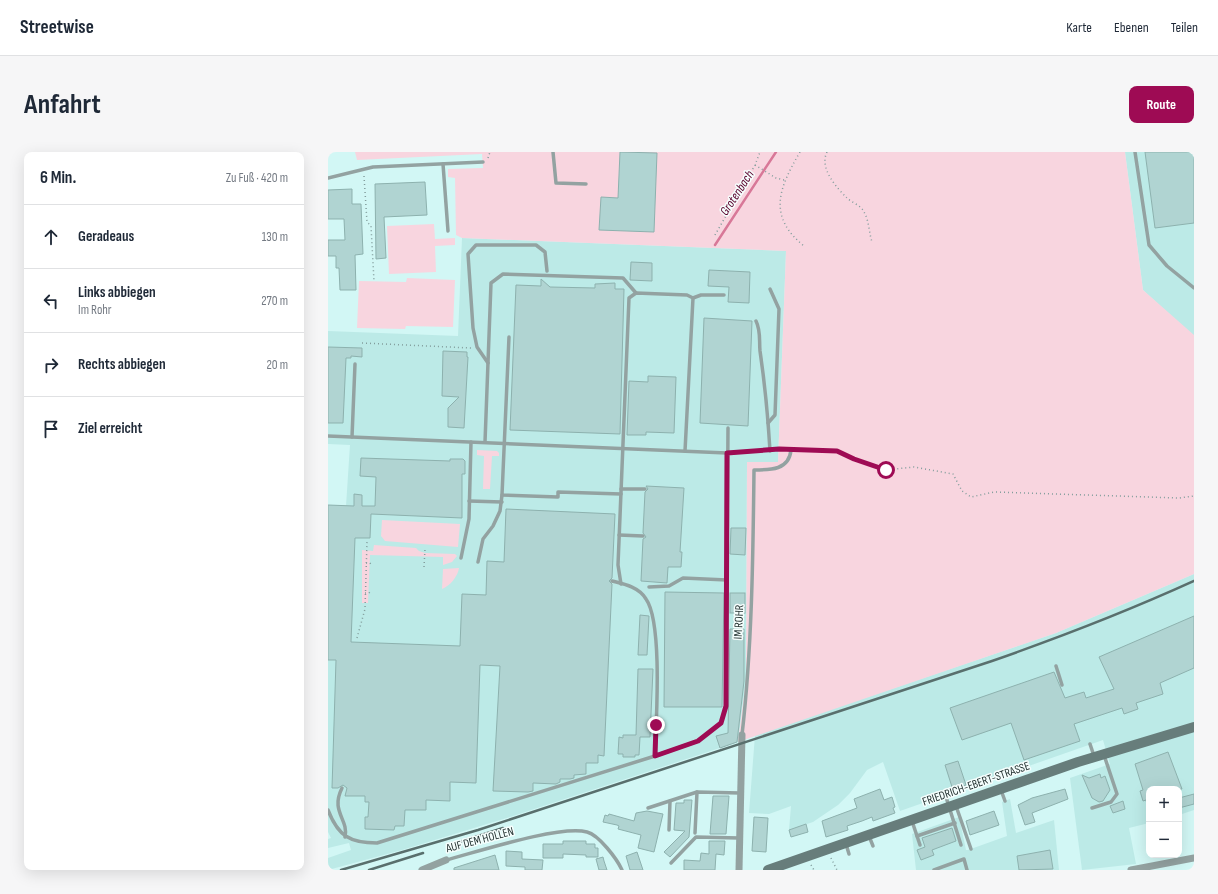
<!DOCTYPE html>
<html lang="de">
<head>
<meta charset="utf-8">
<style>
  body { margin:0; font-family:"Sofia Sans Condensed",sans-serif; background:#f6f6f7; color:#1f2937 }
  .controls { position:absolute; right:12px; bottom:12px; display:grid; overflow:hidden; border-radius:8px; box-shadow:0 4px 16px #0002 }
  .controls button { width:36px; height:36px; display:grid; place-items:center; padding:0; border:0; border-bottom:1px solid #e0e1e3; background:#fff; color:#1f2937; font:20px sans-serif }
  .stop { position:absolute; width:12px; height:12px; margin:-9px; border:3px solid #9e0b54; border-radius:50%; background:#fff }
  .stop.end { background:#9e0b54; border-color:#fff; box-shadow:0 1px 4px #0008 }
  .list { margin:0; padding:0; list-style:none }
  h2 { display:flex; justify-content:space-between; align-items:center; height:52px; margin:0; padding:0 16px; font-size:17px }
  h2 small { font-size:13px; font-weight:400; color:#747a83 }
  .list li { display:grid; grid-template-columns:26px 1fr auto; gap:12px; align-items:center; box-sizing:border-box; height:64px; padding:0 16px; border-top:1px solid #e0e1e3 }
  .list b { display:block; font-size:15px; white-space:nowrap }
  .list p { margin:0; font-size:13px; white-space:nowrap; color:#747a83 }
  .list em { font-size:13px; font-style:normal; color:#747a83 }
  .icon { flex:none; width:22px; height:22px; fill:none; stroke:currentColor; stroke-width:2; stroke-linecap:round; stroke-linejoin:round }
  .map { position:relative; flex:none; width:866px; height:718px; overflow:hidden; border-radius:8px }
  header { display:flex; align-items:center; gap:24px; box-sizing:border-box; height:56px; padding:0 20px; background:#fff; border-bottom:1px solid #e0e1e3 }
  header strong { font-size:19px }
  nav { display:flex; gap:22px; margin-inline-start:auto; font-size:14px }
  .intro { display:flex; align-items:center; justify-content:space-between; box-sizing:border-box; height:96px; padding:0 24px }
  h1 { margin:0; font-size:28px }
  .button { padding:10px 18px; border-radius:8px; background:#9e0b54; color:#fff; font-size:14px; font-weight:700 }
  main { display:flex; gap:24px; padding:0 24px }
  aside { flex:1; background:#fff; border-radius:8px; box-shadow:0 4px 16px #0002 }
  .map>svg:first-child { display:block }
</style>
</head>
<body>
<header>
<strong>Streetwise</strong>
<nav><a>Karte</a><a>Ebenen</a><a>Teilen</a></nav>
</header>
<div class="intro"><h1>Anfahrt</h1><a class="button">Route</a></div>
<main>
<aside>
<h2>6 Min.<small>Zu Fuß · 420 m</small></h2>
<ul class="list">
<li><svg class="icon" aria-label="ahead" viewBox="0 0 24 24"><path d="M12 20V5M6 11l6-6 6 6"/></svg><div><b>Geradeaus</b></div><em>130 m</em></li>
<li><svg class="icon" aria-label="left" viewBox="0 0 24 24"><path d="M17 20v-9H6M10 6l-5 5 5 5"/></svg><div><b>Links abbiegen</b><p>Im Rohr</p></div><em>270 m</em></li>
<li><svg class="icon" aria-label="right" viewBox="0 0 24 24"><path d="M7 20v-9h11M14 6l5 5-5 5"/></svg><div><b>Rechts abbiegen</b></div><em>20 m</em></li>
<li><svg class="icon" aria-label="arrive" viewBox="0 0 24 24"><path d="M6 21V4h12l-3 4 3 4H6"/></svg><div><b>Ziel erreicht</b></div></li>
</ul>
</aside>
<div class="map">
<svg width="866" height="718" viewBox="0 0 866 718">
  <rect width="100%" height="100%" fill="#d2f7f5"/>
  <g fill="#bceae7">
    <polygon points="797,0 866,0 866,185 815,138"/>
    <polygon points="134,86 458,99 450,310 419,310 418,528 410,590 182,665 74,698 0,718 0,706 23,698 21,691 0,696 0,687 3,686 0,680 0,353 18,354 22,293 0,292 0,179 130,184"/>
    <polygon points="866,422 866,658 851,663 851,637 821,637 821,671 801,676 808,712 754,718 742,626 782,612 775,588 572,659 555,610 539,618 522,641 510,653 485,670 461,678 463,654 441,662 421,661 427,583 728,481"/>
    <polygon points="682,647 688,681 726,668 731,718 588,718 584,682 631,665 638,698 640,698 679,684 674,650"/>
  </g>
  <g fill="#f8d5df">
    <polygon points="27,0 797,0 815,138 866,183 866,422 728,481 410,590 418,528 419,310 450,310 458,99 134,86 128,83 127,26 120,25 120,17 155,16 154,2 29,8"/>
    <polygon points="106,72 107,87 127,86 127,93 107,94 108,120 61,122 59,74"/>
    <polygon points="79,126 127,128 125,175 78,174 77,177 29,176 31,129 78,130"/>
    <polygon points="149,298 169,299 171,301 171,304 164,304 162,337 155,337 156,304 149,303"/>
    <polygon points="54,368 132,372 130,395 57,389 53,384"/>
    <polygon points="46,393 88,396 91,399 97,401 127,402 129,404 124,410 115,413 115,405 42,403 40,451 34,451 34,398 45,399"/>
    <path d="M131,416C130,424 122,434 114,437L115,417Z"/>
  </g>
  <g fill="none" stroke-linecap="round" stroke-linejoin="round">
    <polyline stroke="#d87898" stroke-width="2.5" points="387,93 448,0"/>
  </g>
  <g fill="#b0d4d2" stroke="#8db1ae">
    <polygon points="292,0 329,1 326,80 271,78 273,45 290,46"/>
    <polygon points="817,0 866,0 866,71 827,76"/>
    <polygon points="97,30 99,63 56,65 58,106 48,107 47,32"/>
    <polygon points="24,37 24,52 33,52 35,102 27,103 28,138 12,138 11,116 8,116 8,104 0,104 0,88 17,88 16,67 0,67 0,38"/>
    <polygon points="303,110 324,111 324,129 302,128"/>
    <polygon points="381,118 422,120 421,151 400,150 401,135 380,134"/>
    <polygon points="213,127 222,135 267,136 267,132 287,131 287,137 296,137 292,282 182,278 188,133 213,134"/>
    <polygon points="376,166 424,169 420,274 372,271"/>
    <polygon points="0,195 34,196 34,205 23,204 23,206 18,206 15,271 0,271"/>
    <polygon points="115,199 139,200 139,205 140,205 136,276 120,275 120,256 131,245 114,244"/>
    <polygon points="320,224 348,225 346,281 318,280 318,283 299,283 301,229 320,230"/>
    <polygon points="33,306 122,309 122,307 135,307 137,309 137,322 134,322 134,366 43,362 42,386 27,386 23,490 132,494 134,442 158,443 159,409 176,410 178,357 287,362 284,426 281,429 284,432 276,604 270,603 270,611 258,611 258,622 246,623 246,626 242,627 232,627 232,630 228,632 205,631 205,639 200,640 165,639 172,514 152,513 148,631 122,630 122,649 98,648 98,658 77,658 76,674 67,674 66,678 37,677 37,665 40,665 41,650 37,650 37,644 17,644 19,636 15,633 10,636 4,636 8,508 0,508 0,353 26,354 26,342 34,343 34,354 47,354 48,325 32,324"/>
    <polygon points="318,334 356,336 352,400 354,400 353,415 340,415 339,431 313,429 315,387 318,385 315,381 317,340 320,337"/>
    <polygon points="403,376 418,376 417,403 402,402"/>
    <polygon points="337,440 396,441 394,555 336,555"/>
    <rect x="402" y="441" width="15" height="20"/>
    <polygon points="312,463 321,464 319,503 310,503"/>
    <polygon points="866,464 866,516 832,531 835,542 808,551 810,557 796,562 794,556 746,572 752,589 696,608 683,571 634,588 622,556 726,520 737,546 756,540 758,546 786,537 771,505"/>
    <polygon points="402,477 416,477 416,529 409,590 392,596 388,584 400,581"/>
    <polygon points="310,517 325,517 322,585 312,585 311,603 307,603 307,605 295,605 295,602 290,602 291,585 295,586 295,583 308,583"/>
    <polygon points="840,600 854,637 821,637 821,653 819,653 818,648 815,649 812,639 815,638 807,612"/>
    <polygon points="630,609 638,633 625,638 617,613"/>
    <polygon points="772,622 773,626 777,624 782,638 775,649 771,650 764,646 754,623 761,626"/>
    <polygon points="552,637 556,648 564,645 567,655 565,656 567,661 545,669 544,665 534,669 519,674 520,678 498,685 494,669 529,656 526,647"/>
    <polygon points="737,637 740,647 704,661 707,670 697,673 690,653 704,646"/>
    <polygon points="866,642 866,652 851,656 851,646"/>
    <polygon points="385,644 401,644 398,682 382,682"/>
    <polygon points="356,648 364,648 361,685 342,705 336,700 357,679 346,678 348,651 356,651"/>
    <polygon points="795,649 797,657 785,661 782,654"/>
    <polygon points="319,659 335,662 326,700 310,696 313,683 290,677 291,674 289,673 275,670 277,663 280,664 281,662 306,669 308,661"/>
    <polygon points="666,659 671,673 642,683 638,669"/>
    <polygon points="426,665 440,666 438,700 424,699"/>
    <polygon points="478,672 480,680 463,685 461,678"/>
    <polygon points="624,676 628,689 604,698 606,703 593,708 589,698 597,695 594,686"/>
    <polygon points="235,689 258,689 258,692 267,692 267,696 270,696 270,705 258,705 258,703 235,702 235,706 215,706 215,692 235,692"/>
    <polygon points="381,689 397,689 396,703 388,702 387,718 356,718 356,708 372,709 373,701 381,702"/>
    <polygon points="722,698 725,717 691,718 689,704"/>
    <polygon points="178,699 194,700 194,707 215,708 214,718 197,718 197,715 178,714"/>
    <polygon points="309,700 315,718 302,718 298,704"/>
    <polygon points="167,703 171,718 126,718 126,716"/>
    <polygon points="275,705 276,709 279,718 271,718 268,707"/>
  </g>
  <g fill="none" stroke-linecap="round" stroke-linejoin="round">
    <g stroke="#829d9c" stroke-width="1.5" stroke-dasharray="1 3" stroke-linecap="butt">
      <path d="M472,0C451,36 439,64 476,94"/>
      <path d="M499,0C491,16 508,35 519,46C524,51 533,53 536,60C541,68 541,81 544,90"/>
      <polyline points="160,6 162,0"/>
      <polyline points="427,13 448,26 456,28"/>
      <polyline points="36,24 39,70 43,74 46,129"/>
      <polyline points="387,83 427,13 432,0"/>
      <polyline points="34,191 143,196"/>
      <polyline points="469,298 509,299 526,307 558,318 586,315 625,322 634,339 643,345 666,340 851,346 866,344"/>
      <polyline points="38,411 42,411 44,414"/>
      <polyline points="96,415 97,397"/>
      <polyline points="37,441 41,441 43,439"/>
      <polyline points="29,486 37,457 39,390"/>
      <polyline points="503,706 509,718"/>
      <polyline points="483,713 486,718"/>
    </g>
    <g stroke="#93a2a1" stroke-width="3.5">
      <polyline points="225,0 228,31 258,32"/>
      <polyline points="807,0 821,93 839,114 866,136"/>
      <polyline points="115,12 120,79"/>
      <polyline points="0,26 45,15 155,10"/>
      <polyline points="365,146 373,143 396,143"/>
      <path d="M428,169C433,179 431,188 432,199C437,233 440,265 442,299"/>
      <polyline points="181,185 174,343 230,345 230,340 293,342"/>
      <polyline points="160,211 149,195 145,176 140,102 148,93 208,93 217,100 219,119"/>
      <polyline points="440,271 447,263 451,157 442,137"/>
      <polyline points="0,284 399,301 451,297"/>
      <polyline points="24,285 27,212"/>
      <polyline points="157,290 163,131 175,122 295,126 308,141"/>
      <polyline points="293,337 317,337"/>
      <polyline points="141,349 174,350"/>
      <polyline points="291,383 315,384"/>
      <polyline points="133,406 141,367 143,290"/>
      <polyline points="150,410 155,387 165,374 172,359 174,343"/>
      <polyline points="293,432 290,413 301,146 308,141 359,143 365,146 357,299"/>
      <polyline points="321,435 341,434 355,426 399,428"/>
      <polyline points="728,514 734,533"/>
      <path d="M414,583C424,495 425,407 426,318C443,318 461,318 463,298"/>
      <polyline points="762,592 766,604"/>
      <polyline points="327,604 370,589 393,571 398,554 400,276"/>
      <path d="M14,636C2,660 21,667 17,685"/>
      <polyline points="673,638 677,649"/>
      <polyline points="618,645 633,693"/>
      <polyline points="628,654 643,697"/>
      <polyline points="320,656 369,640 412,641"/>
      <polyline points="764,656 783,650 789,642 776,603"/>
      <path d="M0,658C10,684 22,691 49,691L327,604C328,571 335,471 318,447C311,435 296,432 284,429"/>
      <polyline points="584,669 592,693"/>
      <polyline points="341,678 342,649"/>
      <polyline points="367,681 369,640"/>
      <polyline points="541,684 545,694"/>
      <polyline points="589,684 627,671"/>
      <polyline points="518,692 521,702"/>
      <path d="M118,708C149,700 231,673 259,680C271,683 289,707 294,718"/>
      <polyline points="343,711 368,685 411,686"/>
      <polyline points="606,718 636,707 639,718"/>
    </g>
    <g stroke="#93a2a1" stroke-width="7">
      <polyline points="94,718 118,708"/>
      <polyline points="411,718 414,583"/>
      <polyline points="803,718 866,706"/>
    </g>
    <polyline stroke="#677d7b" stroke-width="10" points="440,718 750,610 866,575"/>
    <g stroke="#596f6d" stroke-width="2.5">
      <polyline points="122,693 175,676"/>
      <path d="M13,718L150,678L664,509C733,485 800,459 866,429"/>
      <polyline points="41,718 95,701"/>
    </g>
  </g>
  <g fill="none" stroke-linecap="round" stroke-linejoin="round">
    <polyline stroke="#9e0b54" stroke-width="5" points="328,573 327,604 370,589 393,571 398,554 399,301 451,297 509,299 526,307 558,318"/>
  </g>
  <g text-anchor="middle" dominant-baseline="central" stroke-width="3" stroke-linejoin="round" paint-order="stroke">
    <g font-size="12" fill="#1e2d2c" stroke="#f6fefd">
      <text transform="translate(411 470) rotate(-87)">IM ROHR</text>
      <text transform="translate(648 632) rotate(-19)">FRIEDRICH-EBERT-STRASSE</text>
      <text transform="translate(152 688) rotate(-15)">AUF DEM HOLLEN</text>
    </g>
    <g font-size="13" font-style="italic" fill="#59002c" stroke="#f6fefd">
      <text transform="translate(409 41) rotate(-57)">Grotenbach</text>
    </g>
  </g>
</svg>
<div class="controls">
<button>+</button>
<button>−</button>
</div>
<div class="stop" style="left:558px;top:318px"></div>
<div class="stop end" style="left:328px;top:573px"></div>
</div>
</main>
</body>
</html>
